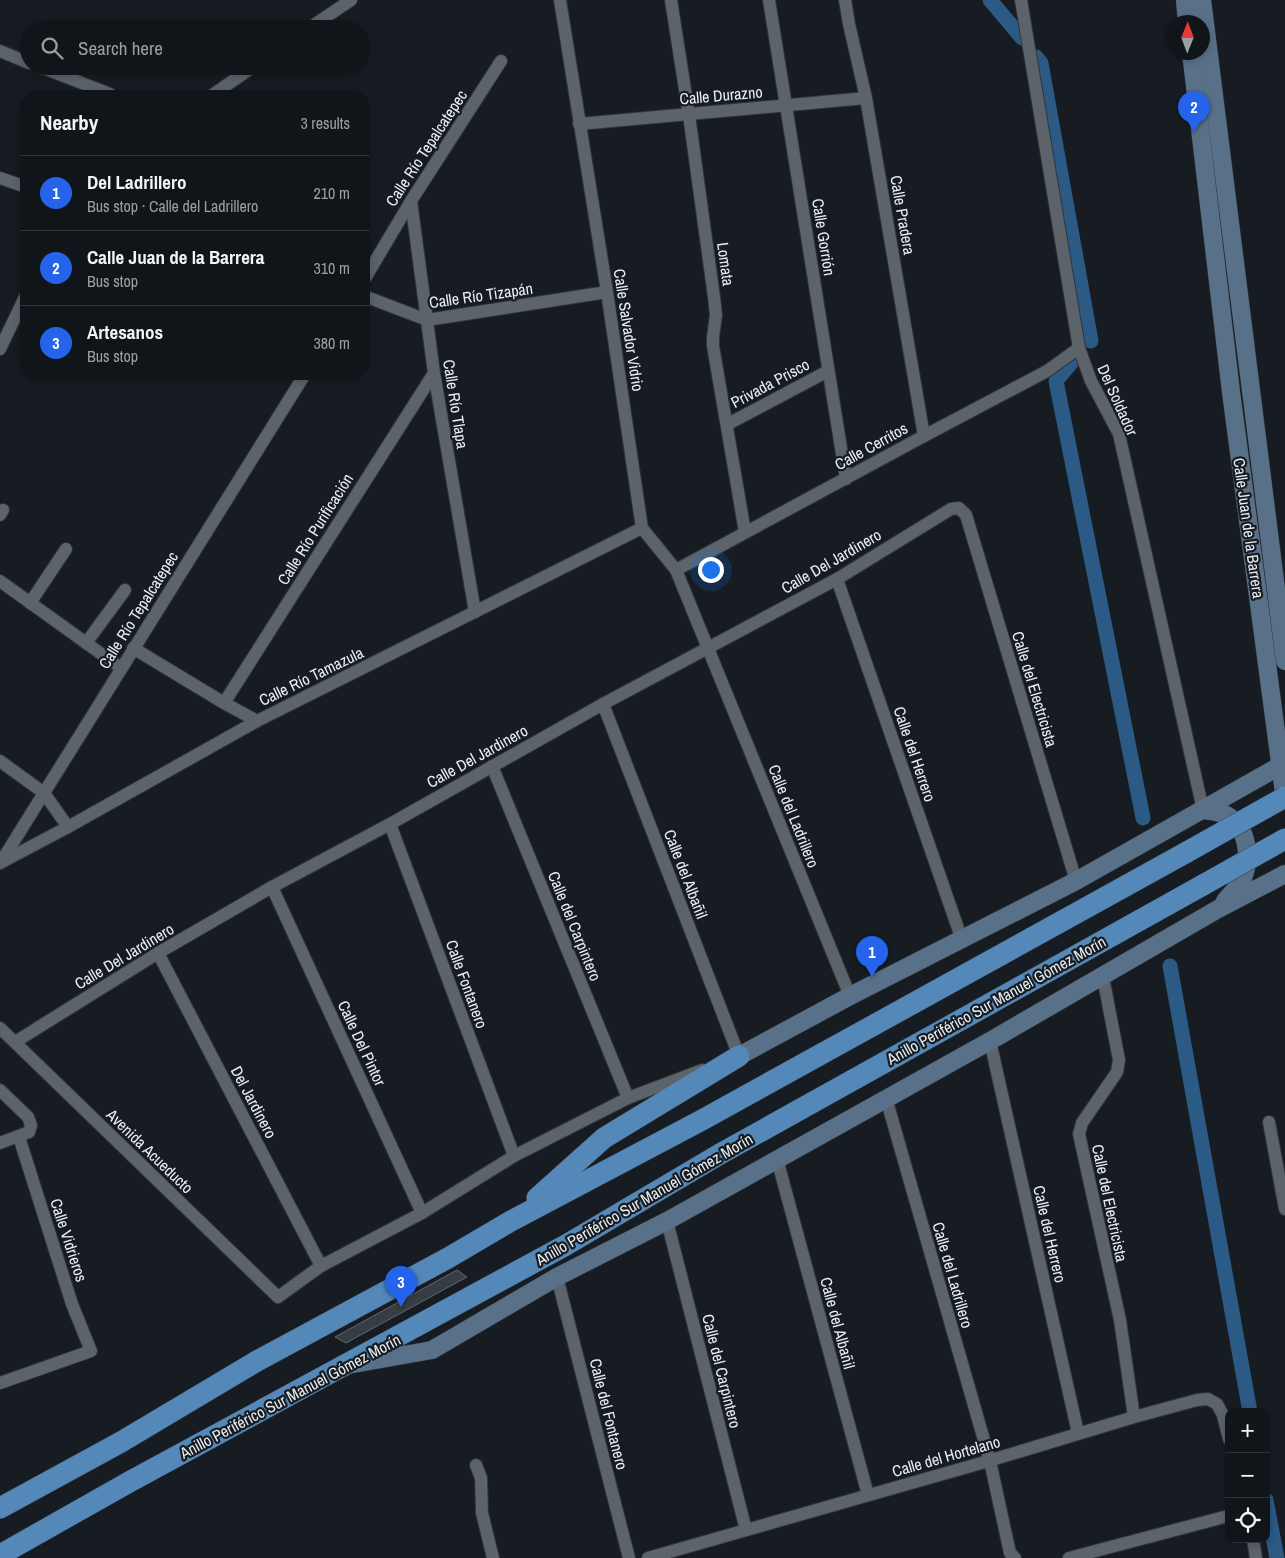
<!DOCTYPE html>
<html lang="en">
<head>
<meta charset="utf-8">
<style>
  body { margin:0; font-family:"Archivo Narrow",sans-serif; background:#1e2227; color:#f1f3f6 }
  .controls { position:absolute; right:15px; bottom:15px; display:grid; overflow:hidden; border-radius:10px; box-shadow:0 2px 8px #0003 }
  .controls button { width:45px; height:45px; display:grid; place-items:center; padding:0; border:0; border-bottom:1px solid #303439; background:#10151a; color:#f1f3f6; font:25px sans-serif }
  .compass { position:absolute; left:1165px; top:15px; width:45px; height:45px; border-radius:50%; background:#10151a; box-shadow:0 2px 8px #0003; rotate:1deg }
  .you { position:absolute; left:710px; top:569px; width:18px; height:18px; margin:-12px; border:4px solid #fff; border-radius:50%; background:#1a73e8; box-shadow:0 0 0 8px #1a73e833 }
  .badge { display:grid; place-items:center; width:32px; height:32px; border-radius:50%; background:#2563eb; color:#fff; font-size:16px; font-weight:700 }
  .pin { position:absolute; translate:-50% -41px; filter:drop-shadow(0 1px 2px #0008) }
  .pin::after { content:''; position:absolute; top:26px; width:18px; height:15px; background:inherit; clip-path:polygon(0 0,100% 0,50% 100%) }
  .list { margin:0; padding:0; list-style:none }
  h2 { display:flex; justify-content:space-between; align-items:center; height:65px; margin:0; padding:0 20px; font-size:21px }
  h2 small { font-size:16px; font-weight:400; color:#9c9fa2 }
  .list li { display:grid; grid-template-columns:32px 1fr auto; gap:15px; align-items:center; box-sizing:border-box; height:75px; padding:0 20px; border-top:1px solid #303439 }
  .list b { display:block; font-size:19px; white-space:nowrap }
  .list p { margin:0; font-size:16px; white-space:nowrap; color:#9c9fa2 }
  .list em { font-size:16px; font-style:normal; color:#9c9fa2 }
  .icon { flex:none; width:28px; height:28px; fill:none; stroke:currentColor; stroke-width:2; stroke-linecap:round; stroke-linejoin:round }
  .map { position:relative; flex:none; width:1285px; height:1558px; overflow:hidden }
  .search { position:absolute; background:#10151a; box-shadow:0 2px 8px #0003; left:20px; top:20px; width:350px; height:55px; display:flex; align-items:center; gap:12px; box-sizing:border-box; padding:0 18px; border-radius:28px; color:#9c9fa2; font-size:19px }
  .panel { position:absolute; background:#10151a; box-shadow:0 2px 8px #0003; left:20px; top:90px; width:350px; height:290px; border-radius:20px }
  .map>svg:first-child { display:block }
</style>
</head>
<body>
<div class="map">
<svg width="1285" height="1558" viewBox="0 0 1285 1558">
  <rect width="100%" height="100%" fill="#161c22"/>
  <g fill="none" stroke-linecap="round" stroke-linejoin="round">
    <g stroke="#2b5a85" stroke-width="15">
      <polyline points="990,0 1022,38"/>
      <polyline points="1036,57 1041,63 1091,341"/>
      <polyline points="1072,362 1056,381 1143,818"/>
      <polyline points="1170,966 1250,1412"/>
      <polyline points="1266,1500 1277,1558"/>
    </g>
  </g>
  <polygon fill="#363d43" stroke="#60686f" points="457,1270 467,1277 346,1343 335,1337"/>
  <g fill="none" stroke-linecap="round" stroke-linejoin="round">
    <defs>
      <g id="minor">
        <polyline points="560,0 607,292 642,528 676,570 850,996"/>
        <polyline points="671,0 689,115 714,297 716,315 713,337 713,346 745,532"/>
        <polyline points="769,0 846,479"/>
        <polyline points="845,0 849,24 866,98 924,436"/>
        <polyline points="1021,0 1079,348 1091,381 1119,434 1203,810"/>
        <polyline points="308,29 351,0"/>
        <polyline points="0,51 29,63"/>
        <polyline points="38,66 110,94"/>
        <polyline points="211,96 254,66"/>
        <polyline points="579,124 866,98"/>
        <polyline points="0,178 26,187"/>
        <polyline points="411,201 434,373 475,612"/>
        <polyline points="364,280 411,201 501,61"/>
        <polyline points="364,296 427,320 607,292"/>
        <polyline points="0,349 26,295"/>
        <polyline points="728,424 828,371"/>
        <polyline points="0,515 3,510"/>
        <polyline points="676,570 924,436 1047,371 1079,348"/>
        <polyline points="837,579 962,940"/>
        <polyline points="0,581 121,668"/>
        <polyline points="30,603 66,549"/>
        <polyline points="86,643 125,590"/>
        <polyline points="133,648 224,703 257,721"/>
        <polyline points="224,703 434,373"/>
        <polyline points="603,704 739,1056 735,1058"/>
        <polyline points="0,761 44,793 68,827"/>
        <polyline points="492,766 628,1098"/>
        <polyline points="390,824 514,1156"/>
        <polyline points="1,862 305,374"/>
        <polyline points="0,863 68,827 257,721 642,528"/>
        <polyline points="272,887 422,1213"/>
        <polyline points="158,953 321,1266"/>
        <polyline points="1103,977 1119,1060 1117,1072 1082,1123 1079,1134 1120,1320 1134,1417"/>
        <polyline points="0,1028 278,1297 321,1266 422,1213 514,1156 628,1098 702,1070"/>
        <polyline points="990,1041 1078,1433"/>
        <polyline points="15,1042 158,953 272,887 390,824 603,704 837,579 951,509 959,508 966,515 1076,881"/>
        <polyline points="0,1090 28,1117 31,1125 29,1132 0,1143"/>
        <polyline points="886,1098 990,1461 1010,1553 1015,1558"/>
        <polyline points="1269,1122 1285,1209"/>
        <polyline points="777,1159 868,1495"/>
        <polyline points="667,1221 746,1530"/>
        <polyline points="557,1277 629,1558"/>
        <polyline points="0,1383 91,1351 72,1304 19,1137"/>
        <polyline points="476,1465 481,1478 482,1513 493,1558"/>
        <polyline points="1253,1539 1256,1558"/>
        <polyline points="648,1558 985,1462 1134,1417 1197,1400 1208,1399 1217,1404 1223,1415 1229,1439"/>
        <polyline points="1069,1558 1228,1516"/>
      </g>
      <g id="secondary">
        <polyline points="1185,0 1187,22"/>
        <polyline points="1202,0 1285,661"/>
        <polyline points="1191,52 1231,392 1285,800"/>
        <path d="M1203,810C1212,811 1225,812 1232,819C1250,834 1251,865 1240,884C1235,890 1229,896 1225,901"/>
        <polyline points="739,1056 850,996 1076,881 1285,763"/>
        <polyline points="353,1364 432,1350 557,1277 667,1221 990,1041 1218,909 1285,874"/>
      </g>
      <g id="trunk">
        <polyline points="537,1198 604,1138 739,1056"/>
        <polyline points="0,1508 121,1442 257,1361 448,1258 511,1221 702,1120 1187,852"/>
        <polyline points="0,1555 131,1481 566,1245 720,1154 1203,885"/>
      </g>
    </defs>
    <use href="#minor" stroke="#31353a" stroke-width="14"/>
    <use href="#secondary" stroke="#31353a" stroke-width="19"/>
    <use href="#trunk" stroke="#31353a" stroke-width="22"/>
    <use href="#minor" stroke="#5c636b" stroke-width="12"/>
    <use href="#secondary" stroke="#597188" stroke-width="18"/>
    <use href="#trunk" stroke="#5488b8" stroke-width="21"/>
    <defs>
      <g id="trunk-bridge">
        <polyline points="1187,852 1285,797"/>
        <polyline points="1203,885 1285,839"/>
      </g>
    </defs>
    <use href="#trunk-bridge" stroke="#31353a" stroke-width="22" stroke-linecap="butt"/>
    <use href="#trunk-bridge" stroke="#5488b8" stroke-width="21"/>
  </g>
  <g text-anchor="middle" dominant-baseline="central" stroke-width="4.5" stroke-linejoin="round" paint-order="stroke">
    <g font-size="16" fill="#e9eef2" stroke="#161c22">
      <text transform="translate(721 95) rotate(-5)">Calle Durazno</text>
      <text transform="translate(426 148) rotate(-57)">Calle Río Tepalcatepec</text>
      <text transform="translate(903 215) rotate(80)">Calle Pradera</text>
      <text transform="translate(824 237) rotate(81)">Calle Gorrión</text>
      <text transform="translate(726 264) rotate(82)">Lomata</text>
      <text transform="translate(481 295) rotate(-8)">Calle Río Tizapán</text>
      <text transform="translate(629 330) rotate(81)">Calle Salvador Vidrio</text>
      <text transform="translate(770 383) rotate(-28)">Privada Prisco</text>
      <text transform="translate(1118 400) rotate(66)">Del Soldador</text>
      <text transform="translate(456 404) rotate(81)">Calle Río Tlapa</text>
      <text transform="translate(871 446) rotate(-29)">Calle Cerritos</text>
      <text transform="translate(1249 528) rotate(82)">Calle Juan de la Barrera</text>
      <text transform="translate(315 529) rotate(-58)">Calle Río Purificación</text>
      <text transform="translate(831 561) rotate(-30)">Calle Del Jardinero</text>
      <text transform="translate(138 610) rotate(-58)">Calle Río Tepalcatepec</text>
      <text transform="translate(311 676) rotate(-26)">Calle Río Tamazula</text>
      <text transform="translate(1035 689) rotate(73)">Calle del Electricista</text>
      <text transform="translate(915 754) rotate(71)">Calle del Herrero</text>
      <text transform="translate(477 756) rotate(-29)">Calle Del Jardinero</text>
      <text transform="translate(794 816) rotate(68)">Calle del Ladrillero</text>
      <text transform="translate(686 874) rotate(69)">Calle del Albañil</text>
      <text transform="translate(575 926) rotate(68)">Calle del Carpintero</text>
      <text transform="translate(124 956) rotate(-31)">Calle Del Jardinero</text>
      <text transform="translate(467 984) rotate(70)">Calle Fontanero</text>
      <text transform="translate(996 1000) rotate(-29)">Anillo Periférico Sur Manuel Gómez Morín</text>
      <text transform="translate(362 1043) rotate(65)">Calle Del Pintor</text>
      <text transform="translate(254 1102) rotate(62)">Del Jardinero</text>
      <text transform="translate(150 1151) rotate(44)">Avenida Acueducto</text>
      <text transform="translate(644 1199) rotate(-30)">Anillo Periférico Sur Manuel Gómez Morín</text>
      <text transform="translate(1110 1203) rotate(78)">Calle del Electricista</text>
      <text transform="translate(1050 1234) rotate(77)">Calle del Herrero</text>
      <text transform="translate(69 1240) rotate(72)">Calle Vidrieros</text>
      <text transform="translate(953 1275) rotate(74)">Calle del Ladrillero</text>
      <text transform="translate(838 1323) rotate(75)">Calle del Albañil</text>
      <text transform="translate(722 1371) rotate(76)">Calle del Carpintero</text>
      <text transform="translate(290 1396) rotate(-28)">Anillo Periférico Sur Manuel Gómez Morín</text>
      <text transform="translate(609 1414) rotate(76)">Calle del Fontanero</text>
      <text transform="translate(946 1456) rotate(-16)">Calle del Hortelano</text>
    </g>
  </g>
</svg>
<div class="controls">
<button>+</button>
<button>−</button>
<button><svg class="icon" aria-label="locate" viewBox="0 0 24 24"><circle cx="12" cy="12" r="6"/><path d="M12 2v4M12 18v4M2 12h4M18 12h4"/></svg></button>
</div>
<svg class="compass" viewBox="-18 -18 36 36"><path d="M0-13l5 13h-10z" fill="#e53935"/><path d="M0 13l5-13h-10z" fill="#9c9fa2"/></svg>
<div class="you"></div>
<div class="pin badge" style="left:872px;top:977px">1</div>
<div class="pin badge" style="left:1194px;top:132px">2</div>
<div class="pin badge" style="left:401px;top:1307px">3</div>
<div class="search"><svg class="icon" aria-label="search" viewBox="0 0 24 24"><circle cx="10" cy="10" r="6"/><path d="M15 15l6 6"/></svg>Search here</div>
<section class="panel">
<h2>Nearby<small>3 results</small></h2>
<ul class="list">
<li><span class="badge">1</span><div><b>Del Ladrillero</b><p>Bus stop · Calle del Ladrillero</p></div><em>210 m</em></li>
<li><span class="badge">2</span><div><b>Calle Juan de la Barrera</b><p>Bus stop</p></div><em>310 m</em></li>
<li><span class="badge">3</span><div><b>Artesanos</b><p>Bus stop</p></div><em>380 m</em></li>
</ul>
</section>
</div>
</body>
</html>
